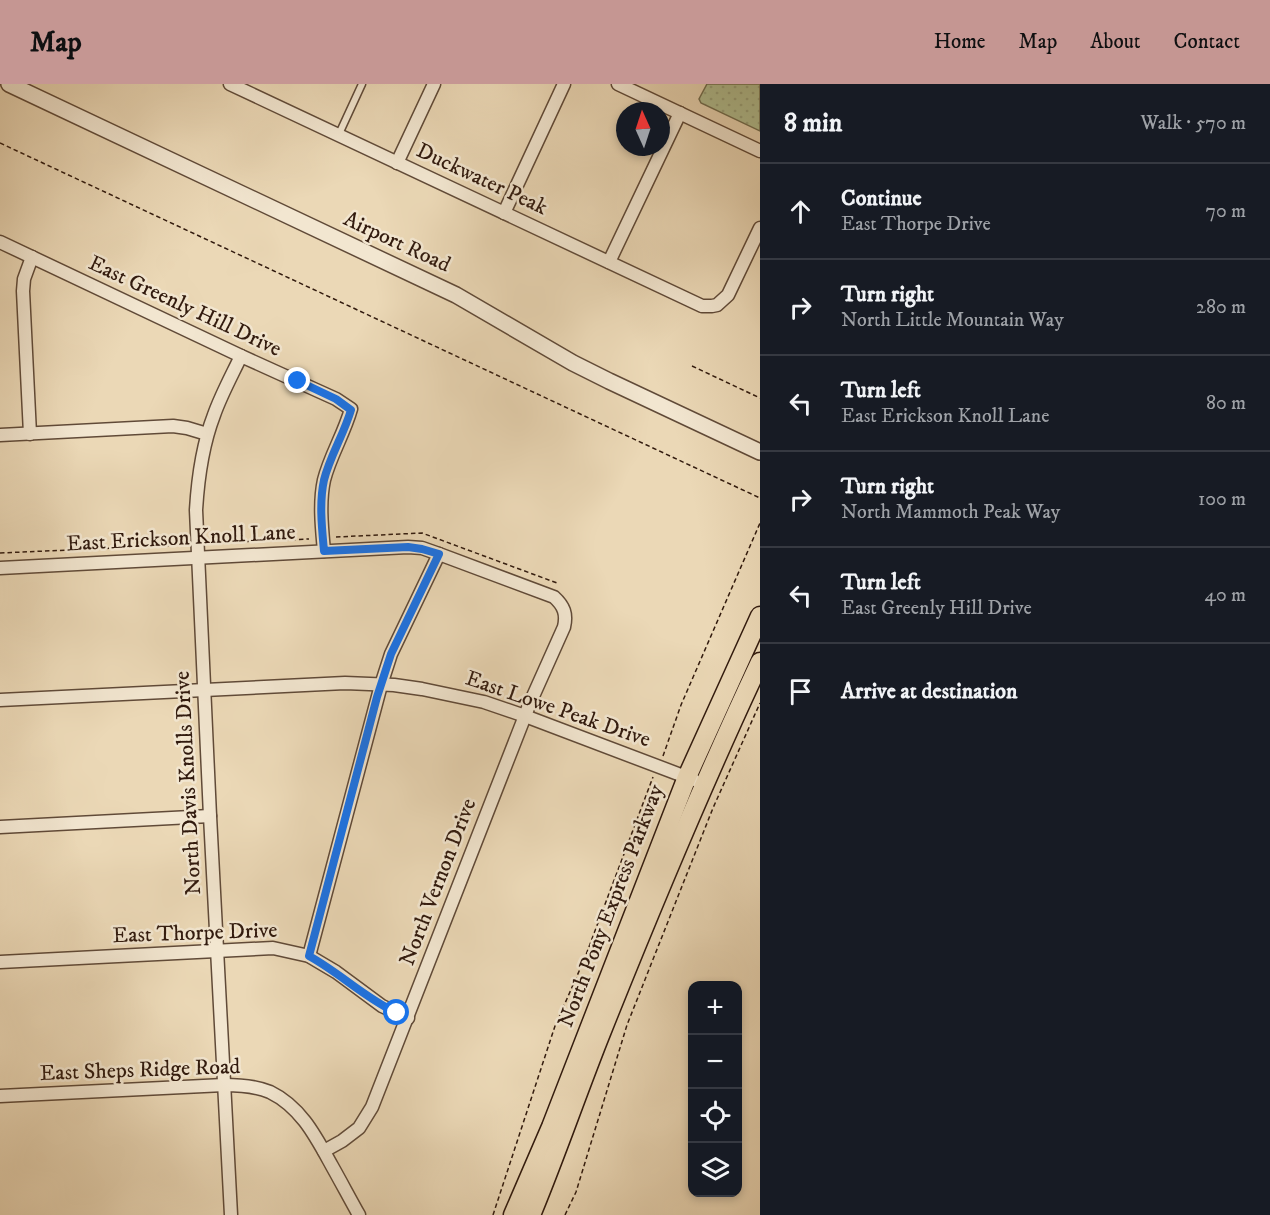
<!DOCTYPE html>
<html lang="en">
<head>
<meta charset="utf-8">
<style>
  body { margin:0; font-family:"IM FELL DW Pica",serif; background:#20242c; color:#f1f3f6 }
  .controls { position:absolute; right:18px; bottom:18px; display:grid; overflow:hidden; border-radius:12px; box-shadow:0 3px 9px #0003 }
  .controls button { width:54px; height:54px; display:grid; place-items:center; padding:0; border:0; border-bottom:2px solid #363941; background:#171b24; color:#f1f3f6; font:30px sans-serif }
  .compass { position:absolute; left:616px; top:18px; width:54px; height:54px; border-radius:50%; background:#171b24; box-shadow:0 3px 9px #0003; rotate:357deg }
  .stop { position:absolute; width:18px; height:18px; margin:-14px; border:4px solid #1a73e8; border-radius:50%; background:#fff }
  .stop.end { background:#1a73e8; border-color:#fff; box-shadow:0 2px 6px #0008 }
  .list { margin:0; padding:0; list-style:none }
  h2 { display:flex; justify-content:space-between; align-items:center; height:78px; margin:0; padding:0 24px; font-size:26px }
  h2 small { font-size:20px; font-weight:400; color:#9ea1a6 }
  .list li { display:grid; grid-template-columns:39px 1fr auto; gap:18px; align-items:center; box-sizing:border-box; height:96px; padding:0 24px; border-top:2px solid #363941 }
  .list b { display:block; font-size:22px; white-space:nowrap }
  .list p { margin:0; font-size:20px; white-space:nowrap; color:#9ea1a6 }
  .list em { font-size:20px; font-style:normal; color:#9ea1a6 }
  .icon { flex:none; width:33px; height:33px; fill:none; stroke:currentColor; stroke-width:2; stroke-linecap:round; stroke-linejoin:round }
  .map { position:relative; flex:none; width:760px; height:1131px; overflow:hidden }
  header { display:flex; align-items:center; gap:36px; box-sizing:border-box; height:84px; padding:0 30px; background:#c59692; color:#111 }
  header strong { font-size:28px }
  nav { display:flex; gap:33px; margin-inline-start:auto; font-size:21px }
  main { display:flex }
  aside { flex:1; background:#171b24 }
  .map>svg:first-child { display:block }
</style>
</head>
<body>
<header>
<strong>Map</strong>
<nav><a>Home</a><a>Map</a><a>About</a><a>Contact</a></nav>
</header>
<main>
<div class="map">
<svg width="760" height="1131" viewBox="0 0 760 1131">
  <defs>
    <pattern id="grass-dots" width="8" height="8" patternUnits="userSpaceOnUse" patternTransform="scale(1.5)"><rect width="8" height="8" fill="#b1c093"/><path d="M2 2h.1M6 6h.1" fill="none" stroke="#99a47e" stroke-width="1.8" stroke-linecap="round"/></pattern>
  </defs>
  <rect width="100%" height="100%" fill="#ebd8b6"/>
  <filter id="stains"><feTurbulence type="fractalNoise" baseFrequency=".00333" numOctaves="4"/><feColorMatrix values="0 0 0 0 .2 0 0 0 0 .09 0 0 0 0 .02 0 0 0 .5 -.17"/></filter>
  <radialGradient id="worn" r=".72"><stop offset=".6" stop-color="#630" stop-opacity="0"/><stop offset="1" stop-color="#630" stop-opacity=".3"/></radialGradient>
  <polygon fill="url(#grass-dots)" stroke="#716d50" stroke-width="1.5" points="707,0 760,0 760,47 701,19 699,15"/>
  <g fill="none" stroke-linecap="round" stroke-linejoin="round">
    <defs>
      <polyline id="service" points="339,50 362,0"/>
      <g id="minor">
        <polyline points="230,0 702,222 712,222 717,221 728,211 760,144"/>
        <polyline points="618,0 760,67"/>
        <polyline points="397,79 434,0"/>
        <polyline points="504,129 564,0"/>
        <path d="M0,158L241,272L336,315L351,325C344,350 330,372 324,396C319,419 322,445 324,467"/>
        <polyline points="609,178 680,29"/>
        <polyline points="30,350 23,207 24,195 32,173"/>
        <polyline points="0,351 173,342 187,344 207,350"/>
        <path d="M0,484L408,463L422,464L439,470L554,513C564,522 567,530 564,543L530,619L372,1023L359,1044L342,1057L324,1067"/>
        <polyline points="0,616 345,599 394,601 422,605 484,618 525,632 694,696"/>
        <polyline points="0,743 210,732"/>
        <polyline points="309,872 381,601 391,570 439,470"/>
        <polyline points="0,878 273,864 309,872 336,888 382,922 408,934"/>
        <path d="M0,1012L224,1001C239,1001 256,1002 270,1008C301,1023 316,1053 332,1082C341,1098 350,1115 359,1131"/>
        <path d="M231,1131L210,732L196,426C198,393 202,362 214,331C221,311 232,291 241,272"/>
      </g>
      <polyline id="tertiary" points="9,0 456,211 573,279 609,297 760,368"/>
      <g id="primary">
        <polyline points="513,1131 551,1043 687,693 760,532"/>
        <path d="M531,1131C556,1071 577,1009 601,949C651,824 703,699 760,578"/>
      </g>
    </defs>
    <use href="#service" stroke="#604a38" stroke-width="9"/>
    <use href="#minor" stroke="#604a38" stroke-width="15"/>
    <use href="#tertiary" stroke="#604a38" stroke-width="18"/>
    <use href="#primary" stroke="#311a0e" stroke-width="21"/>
    <g stroke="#311a0e" stroke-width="1.5" stroke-dasharray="4.5 3" stroke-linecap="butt">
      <polyline points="0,59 760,414"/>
      <polyline points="692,282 760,314"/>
      <polyline points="336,453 422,449 557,499"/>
      <polyline points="209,459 309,455"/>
      <polyline points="0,469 183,461"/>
      <polyline points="663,672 681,621 760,439"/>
      <polyline points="493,1131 555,942 584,876 653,693"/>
      <polyline points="565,1131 576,1108 627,941 713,724 760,619"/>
    </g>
    <use href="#service" stroke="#f2e6d0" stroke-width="6"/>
    <use href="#minor" stroke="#f2e6d0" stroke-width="12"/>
    <use href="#tertiary" stroke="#f2e6d0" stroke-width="15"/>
    <use href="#primary" stroke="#ebd8b6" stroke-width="18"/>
  </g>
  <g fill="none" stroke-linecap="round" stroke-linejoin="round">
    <path stroke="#1a73e8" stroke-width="8" d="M298,297L336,315L351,326C344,350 330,372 324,396C319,419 322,445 324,467L408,463L422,465L439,470L391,570L377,613L309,872C340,889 365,914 397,929"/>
  </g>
  <g text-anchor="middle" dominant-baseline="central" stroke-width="5" stroke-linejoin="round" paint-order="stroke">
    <g font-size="22" fill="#311a0e" stroke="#f2e6d0">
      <text transform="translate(482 95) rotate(25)">Duckwater Peak</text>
      <text transform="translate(397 158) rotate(25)">Airport Road</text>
      <text transform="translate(185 222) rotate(25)">East Greenly Hill Drive</text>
      <text transform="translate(181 454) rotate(-3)">East Erickson Knoll Lane</text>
      <text transform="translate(558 625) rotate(19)">East Lowe Peak Drive</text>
      <text transform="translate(188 699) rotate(-93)">North Davis Knolls Drive</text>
      <text transform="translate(438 798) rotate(-69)">North Vernon Drive</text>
      <text transform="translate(611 822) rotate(-69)">North Pony Express Parkway</text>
      <text transform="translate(195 849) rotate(-2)">East Thorpe Drive</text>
      <text transform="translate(140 986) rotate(-2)">East Sheps Ridge Road</text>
    </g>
  </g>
  <rect width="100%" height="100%" filter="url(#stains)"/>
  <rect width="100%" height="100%" fill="url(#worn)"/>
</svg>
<div class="controls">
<button>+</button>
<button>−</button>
<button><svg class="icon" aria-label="locate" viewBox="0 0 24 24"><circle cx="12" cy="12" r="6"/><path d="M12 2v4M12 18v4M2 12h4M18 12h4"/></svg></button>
<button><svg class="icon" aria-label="layers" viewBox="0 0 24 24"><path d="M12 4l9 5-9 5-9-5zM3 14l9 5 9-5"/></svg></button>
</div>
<svg class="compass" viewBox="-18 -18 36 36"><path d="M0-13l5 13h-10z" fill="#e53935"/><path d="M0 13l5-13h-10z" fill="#9ea1a6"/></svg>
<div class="stop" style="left:397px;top:929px"></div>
<div class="stop end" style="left:298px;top:297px"></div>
</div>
<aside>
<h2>8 min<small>Walk · 570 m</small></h2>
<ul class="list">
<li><svg class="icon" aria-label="ahead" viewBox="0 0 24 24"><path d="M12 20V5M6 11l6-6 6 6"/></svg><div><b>Continue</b><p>East Thorpe Drive</p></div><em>70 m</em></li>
<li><svg class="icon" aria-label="right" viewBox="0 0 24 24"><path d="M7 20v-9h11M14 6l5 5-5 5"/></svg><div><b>Turn right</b><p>North Little Mountain Way</p></div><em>280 m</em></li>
<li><svg class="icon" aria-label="left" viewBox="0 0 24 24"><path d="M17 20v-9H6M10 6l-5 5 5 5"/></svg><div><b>Turn left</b><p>East Erickson Knoll Lane</p></div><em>80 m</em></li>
<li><svg class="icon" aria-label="right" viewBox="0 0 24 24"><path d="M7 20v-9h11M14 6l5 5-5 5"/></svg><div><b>Turn right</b><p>North Mammoth Peak Way</p></div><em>100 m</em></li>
<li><svg class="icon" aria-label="left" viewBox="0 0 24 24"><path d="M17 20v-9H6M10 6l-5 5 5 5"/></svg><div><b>Turn left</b><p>East Greenly Hill Drive</p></div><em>40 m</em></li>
<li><svg class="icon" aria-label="arrive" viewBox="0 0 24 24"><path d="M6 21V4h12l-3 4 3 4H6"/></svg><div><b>Arrive at destination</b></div></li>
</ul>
</aside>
</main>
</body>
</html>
